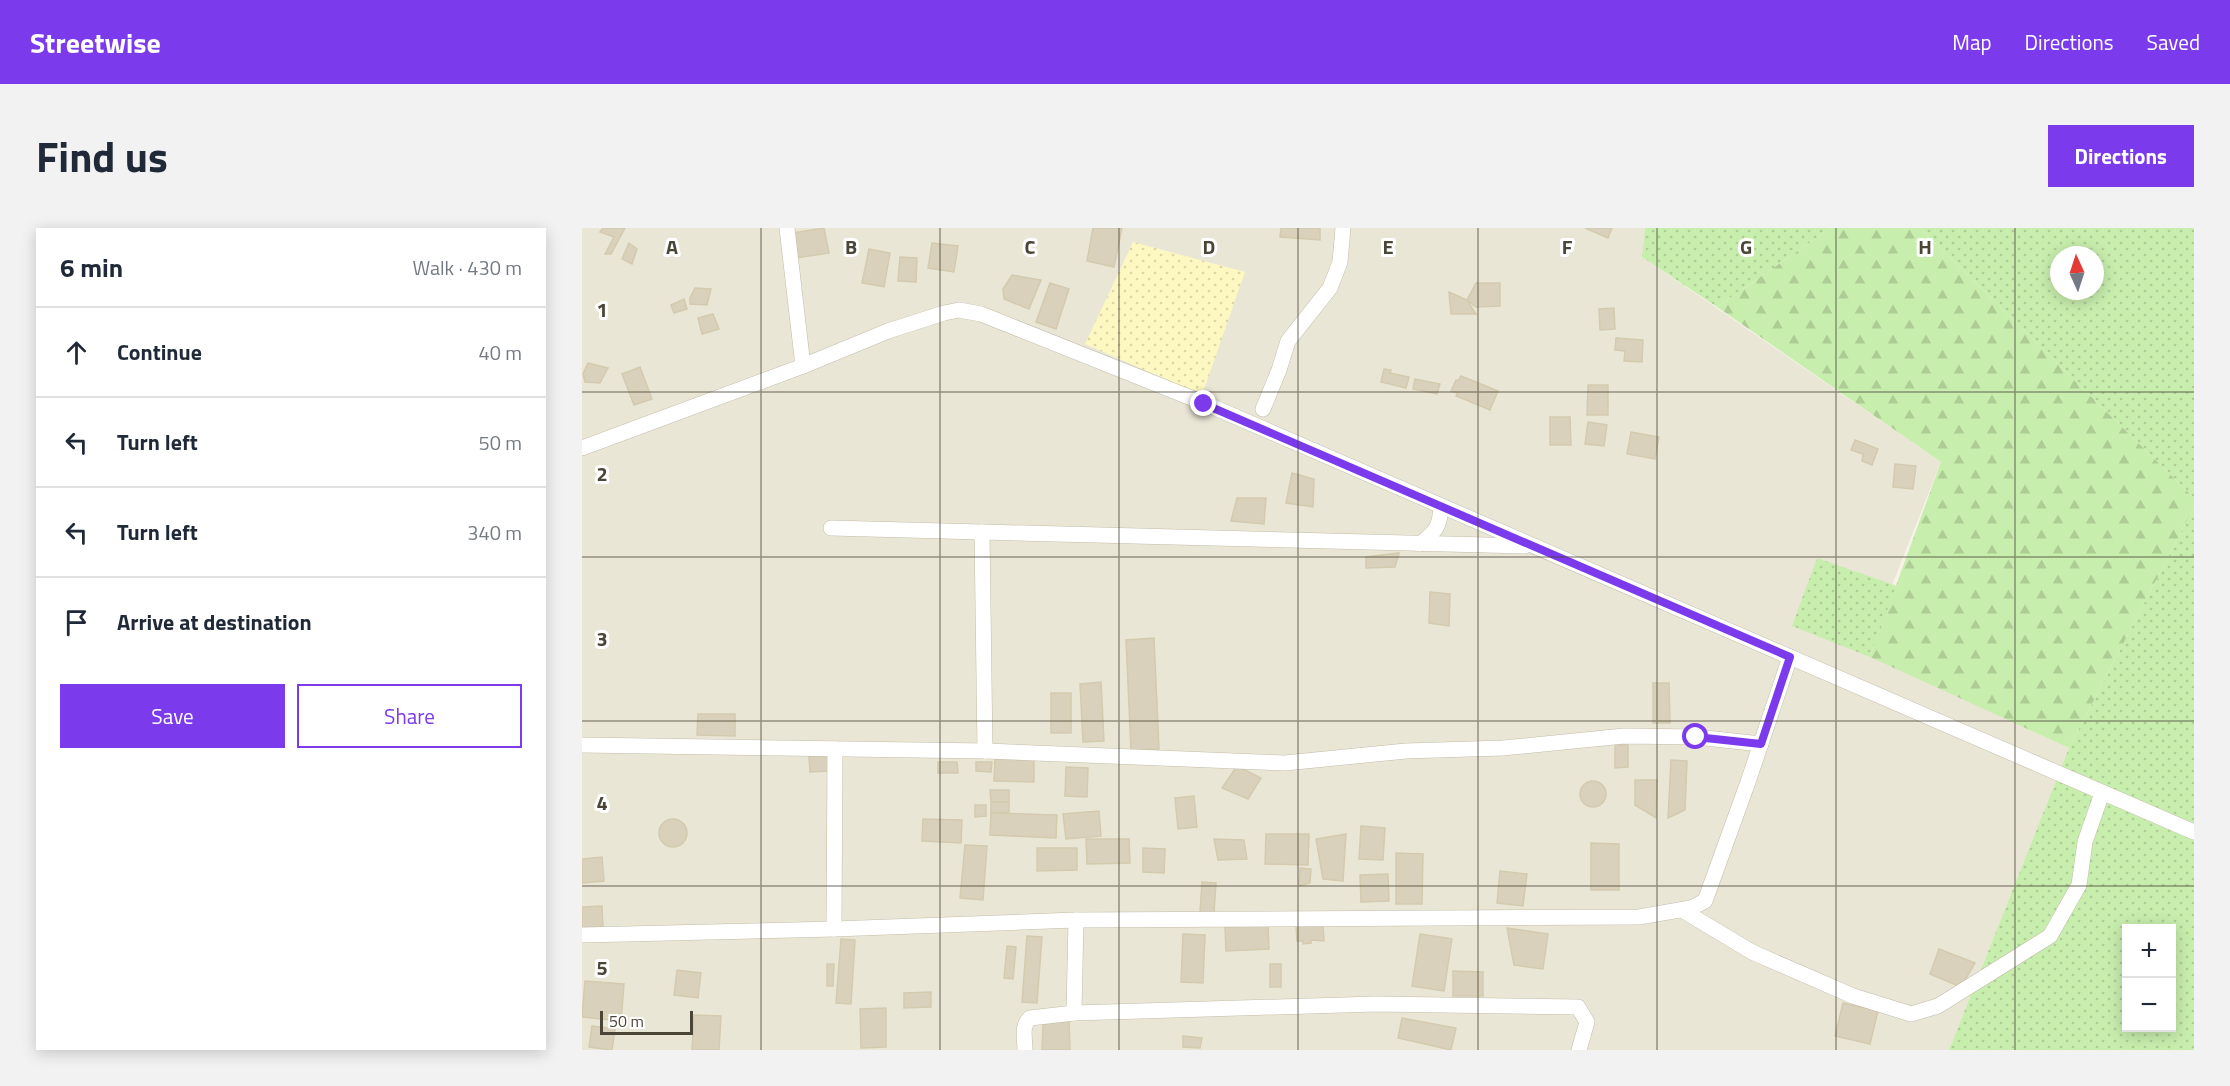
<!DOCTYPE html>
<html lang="en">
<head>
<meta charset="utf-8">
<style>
  body { margin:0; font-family:"Titillium Web",sans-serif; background:#f2f2f3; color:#1f2937 }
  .controls { position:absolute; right:18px; bottom:18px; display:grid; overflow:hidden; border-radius:0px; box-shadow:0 3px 15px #0003 }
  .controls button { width:54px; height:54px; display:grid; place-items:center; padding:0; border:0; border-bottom:2px solid #e0e1e3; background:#fff; color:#1f2937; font:30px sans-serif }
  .compass { position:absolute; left:1468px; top:18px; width:54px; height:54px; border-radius:50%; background:#fff; box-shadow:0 3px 15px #0003; rotate:357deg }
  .scale { position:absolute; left:18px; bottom:15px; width:93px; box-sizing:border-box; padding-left:6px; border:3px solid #4a4536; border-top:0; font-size:16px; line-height:21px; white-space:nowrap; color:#4a4536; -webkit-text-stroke:4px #fff; paint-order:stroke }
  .stop { position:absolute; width:18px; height:18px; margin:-14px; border:4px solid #7c3aed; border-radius:50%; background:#fff }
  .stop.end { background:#7c3aed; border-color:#fff; box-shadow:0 2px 6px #0008 }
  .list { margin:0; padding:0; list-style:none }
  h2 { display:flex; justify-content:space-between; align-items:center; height:78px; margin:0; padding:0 24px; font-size:26px }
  h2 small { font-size:20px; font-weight:400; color:#747a83 }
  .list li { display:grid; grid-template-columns:39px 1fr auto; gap:18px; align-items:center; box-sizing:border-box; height:90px; padding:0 24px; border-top:2px solid #e0e1e3 }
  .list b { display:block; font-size:22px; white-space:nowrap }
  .list em { font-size:20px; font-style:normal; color:#747a83 }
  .actions { display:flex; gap:12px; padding:18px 24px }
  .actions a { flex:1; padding:14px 0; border:2px solid #7c3aed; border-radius:0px; text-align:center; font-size:21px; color:#7c3aed }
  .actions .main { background:#7c3aed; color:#fff }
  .icon { flex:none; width:33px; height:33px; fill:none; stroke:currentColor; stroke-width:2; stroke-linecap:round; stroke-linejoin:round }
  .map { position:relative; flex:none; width:1612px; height:822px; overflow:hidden; border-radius:0px }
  header { display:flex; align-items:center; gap:36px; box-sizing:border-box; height:84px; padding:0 30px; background:#7c3aed; color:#fff }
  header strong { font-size:28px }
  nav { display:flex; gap:33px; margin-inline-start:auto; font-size:21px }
  .intro { display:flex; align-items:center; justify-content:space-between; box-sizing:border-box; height:144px; padding:0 36px }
  h1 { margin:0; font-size:42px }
  .button { padding:15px 27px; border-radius:0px; background:#7c3aed; color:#fff; font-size:21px; font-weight:700 }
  main { display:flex; gap:36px; padding:0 36px }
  aside { flex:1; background:#fff; border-radius:0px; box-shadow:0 3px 15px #0003 }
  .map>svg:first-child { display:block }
</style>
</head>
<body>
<header>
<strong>Streetwise</strong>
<nav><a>Map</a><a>Directions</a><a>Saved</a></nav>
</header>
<div class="intro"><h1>Find us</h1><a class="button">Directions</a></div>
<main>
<aside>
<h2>6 min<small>Walk · 430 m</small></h2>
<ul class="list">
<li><svg class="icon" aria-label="ahead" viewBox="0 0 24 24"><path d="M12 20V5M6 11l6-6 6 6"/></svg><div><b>Continue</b></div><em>40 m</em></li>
<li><svg class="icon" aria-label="left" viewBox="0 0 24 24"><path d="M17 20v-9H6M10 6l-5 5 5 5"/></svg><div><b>Turn left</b></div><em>50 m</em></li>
<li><svg class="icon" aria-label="left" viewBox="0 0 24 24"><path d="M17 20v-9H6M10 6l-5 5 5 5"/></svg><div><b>Turn left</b></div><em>340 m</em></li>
<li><svg class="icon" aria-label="arrive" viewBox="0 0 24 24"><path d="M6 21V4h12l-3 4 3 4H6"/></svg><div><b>Arrive at destination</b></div></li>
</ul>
<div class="actions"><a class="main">Save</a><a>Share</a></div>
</aside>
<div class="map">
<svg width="1612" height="822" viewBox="0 0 1612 822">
  <defs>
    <pattern id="grass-dots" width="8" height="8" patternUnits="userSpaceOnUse" patternTransform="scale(1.5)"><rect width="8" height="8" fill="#c8eead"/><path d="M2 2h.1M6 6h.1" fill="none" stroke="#adcd95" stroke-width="1.8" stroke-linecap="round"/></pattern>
    <pattern id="forest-firs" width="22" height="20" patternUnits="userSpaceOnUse" patternTransform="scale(1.5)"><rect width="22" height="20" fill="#c8eead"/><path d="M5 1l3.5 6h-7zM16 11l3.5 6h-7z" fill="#adcd95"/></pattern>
    <pattern id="sand-dots" width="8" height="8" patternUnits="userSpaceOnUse" patternTransform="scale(1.5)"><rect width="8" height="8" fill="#fdf8c1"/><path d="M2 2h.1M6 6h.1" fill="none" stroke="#dad6a6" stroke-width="1.8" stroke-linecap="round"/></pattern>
  </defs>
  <rect width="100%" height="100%" fill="#f6f3e8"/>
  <polygon fill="#eae6d6" points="0,0 1063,0 1060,29 1359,234 1283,425 1487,520 1367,822 0,822"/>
  <g fill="url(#grass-dots)" fill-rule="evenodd">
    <polygon points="1063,0 1249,0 1135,79 1060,29"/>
    <path d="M1338,0H1612V270ZM1477,27H1513V63H1477Z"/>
    <path d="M1612,279V822H1367L1487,520ZM1544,700H1590V800H1544Z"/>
    <polygon points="1235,330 1315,358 1288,429 1210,398"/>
  </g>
  <polygon fill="url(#forest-firs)" points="1249,0 1338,0 1612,270 1612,279 1487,520 1288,429 1359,234 1135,79"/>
  <polygon fill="url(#sand-dots)" points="551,14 663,44 620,167 503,116"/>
  <g fill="#d9d1bc" stroke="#d4caae" stroke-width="1.5">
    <polygon points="21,0 43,0 29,26 23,26 32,9 18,4"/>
    <polygon points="242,0 247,25 214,30 210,5"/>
    <polygon points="511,0 540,0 532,39 505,33"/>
    <polygon points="699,0 738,0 738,12 698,9"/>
    <polygon points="1003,0 1030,0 1026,10"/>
    <polygon points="47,15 55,21 50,36 40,31"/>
    <polygon points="350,15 376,18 372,44 346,40"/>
    <polygon points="287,21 308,25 302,59 280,55"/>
    <polygon points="318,29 335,30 334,54 316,53"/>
    <polygon points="430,47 459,52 447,81 422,71 421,61"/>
    <polygon points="468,55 487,61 474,101 454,94"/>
    <polygon points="894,55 918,55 918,78 894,79 885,72"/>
    <polygon points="113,60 129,61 125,77 108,76 108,70"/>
    <polygon points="867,64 885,72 894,86 869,86"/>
    <polygon points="102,71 105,81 92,85 89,77"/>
    <polygon points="1032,80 1033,101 1018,102 1017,81"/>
    <polygon points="131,86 137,101 120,106 116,90"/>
    <polygon points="1034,110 1061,112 1060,134 1042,133 1043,123 1033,122"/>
    <polygon points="6,135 26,140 18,155 3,154 1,146"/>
    <polygon points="58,139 70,171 52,177 40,146"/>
    <polygon points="802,141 809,142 808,145 827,149 824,160 799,154"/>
    <polygon points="879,148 916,163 908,182 874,168 876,165 869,163 874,152 876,153"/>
    <polygon points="833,151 858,156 855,166 831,161"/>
    <polygon points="1006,157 1026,157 1026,187 1005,187"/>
    <polygon points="968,189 988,189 989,217 968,217"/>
    <polygon points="1006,194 1025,197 1022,218 1003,216"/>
    <polygon points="1049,204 1077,209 1073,231 1045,226"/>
    <polygon points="1273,212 1296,221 1290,237 1280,233 1281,226 1269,222"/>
    <polygon points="1313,236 1334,238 1331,261 1311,259"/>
    <polygon points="710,245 732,251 731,279 704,275"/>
    <polygon points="655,270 684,270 682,296 649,293"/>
    <polygon points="817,325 813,339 784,340 784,329"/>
    <polygon points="848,364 868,366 867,398 847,395"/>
    <polygon points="572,410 577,521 549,522 544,412"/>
    <polygon points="519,454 522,513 501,514 498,456"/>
    <polygon points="1071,455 1087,455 1088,495 1071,495"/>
    <rect x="469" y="465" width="20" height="40"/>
    <polygon points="116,486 153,486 153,508 115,507"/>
    <polygon points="1033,517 1046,517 1046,539 1033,540"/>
    <polygon points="247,527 248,543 228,544 227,528"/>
    <polygon points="413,531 452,532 452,554 412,553"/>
    <polygon points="1089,532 1105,533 1103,582 1086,590"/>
    <polygon points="356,534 375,534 376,545 356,545"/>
    <polygon points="394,534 410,534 409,544 394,543"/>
    <polygon points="655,538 679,550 666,571 640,560"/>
    <polygon points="484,539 506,540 505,569 483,568"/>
    <polygon points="1053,552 1075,552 1074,590 1053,577"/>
    <circle cx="1011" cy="566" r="13"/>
    <polygon points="408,562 427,562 427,574 409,574"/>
    <polygon points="612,568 615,599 596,601 593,570"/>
    <polygon points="409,574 427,574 427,584 409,585"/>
    <polygon points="393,577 404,577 404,588 393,589"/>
    <polygon points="517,583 519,608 484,611 481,586"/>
    <polygon points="409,585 475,587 474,610 408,607"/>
    <circle cx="91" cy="605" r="14"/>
    <polygon points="341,591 380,592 379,615 340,613"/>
    <polygon points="779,598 803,600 801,632 777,631"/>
    <polygon points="684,606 727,606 726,637 683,636"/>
    <polygon points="764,606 761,653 741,651 734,611"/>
    <polygon points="504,611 547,611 548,635 505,636"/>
    <polygon points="632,611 662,612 665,631 636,632"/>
    <polygon points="1009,615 1037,616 1037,662 1009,662"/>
    <polygon points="383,617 405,618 401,672 378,670"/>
    <polygon points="455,620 495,620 495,642 455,643"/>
    <polygon points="561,620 583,621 582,645 561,644"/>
    <polygon points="814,625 841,626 840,676 814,676"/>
    <polygon points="20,629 22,653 0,655 0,631"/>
    <polygon points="718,640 729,641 728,655 717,658"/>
    <polygon points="918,643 945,646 941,678 915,675"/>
    <polygon points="806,646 807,673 779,674 778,647"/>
    <polygon points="620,654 634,655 632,685 618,684"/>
    <polygon points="20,678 21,699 0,700 0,679"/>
    <polygon points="741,696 742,713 729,712 729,715 721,716 721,713 715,713 714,697"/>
    <polygon points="686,697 687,721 644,723 643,699"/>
    <polygon points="925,700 966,706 961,741 932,737"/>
    <polygon points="601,706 623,707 621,755 599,754"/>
    <polygon points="838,706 870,711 862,763 830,758"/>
    <polygon points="445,708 460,709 455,775 440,774"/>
    <polygon points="259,711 273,712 269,776 254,775"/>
    <polygon points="425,718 434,719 431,751 422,750"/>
    <polygon points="1357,721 1393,735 1379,759 1348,746"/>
    <polygon points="245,736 252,736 251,758 245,758"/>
    <rect x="688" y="736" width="11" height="23"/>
    <polygon points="95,742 119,745 116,770 92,767"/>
    <polygon points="871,743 901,744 901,768 871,768"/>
    <polygon points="3,753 42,756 39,793 0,789"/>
    <polygon points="349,764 349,779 322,780 322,765"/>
    <polygon points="1261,775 1296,783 1288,816 1253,808"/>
    <polygon points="304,780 304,819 279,820 278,781"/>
    <polygon points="112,787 139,788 137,822 110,822"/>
    <polygon points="820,790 874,800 869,822 816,810"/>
    <polygon points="487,793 488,822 460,822 461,796"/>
    <polygon points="10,798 33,801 30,822 7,819"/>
    <polygon points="601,808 620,810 618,820 601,819"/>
  </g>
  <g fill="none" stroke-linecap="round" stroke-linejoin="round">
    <defs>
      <g id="street">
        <polyline points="205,0 221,138"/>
        <polyline points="681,181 697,142 706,113 748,60 758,34 761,0"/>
        <polyline points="0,220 221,138 306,103 362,85 377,82 399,86 622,175 1612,604"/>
        <polyline points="249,300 400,304"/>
        <path d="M838,316C854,303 858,299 859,278"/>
        <polyline points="0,517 403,523 703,535 824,523 921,520 1042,508 1114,509 1179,516"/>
        <polyline points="403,523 400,304 943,318"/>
        <polyline points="1100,682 1170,724 1271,768 1329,786 1356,778 1468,708 1497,657 1503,614 1520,565"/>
        <polyline points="252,701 253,521"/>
        <polyline points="0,707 252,701 494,692 1057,689 1109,680 1123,673 1166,554 1208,429"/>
        <polyline points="492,785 794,776 996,779 1005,794 997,822"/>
        <path d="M443,822C443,811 439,797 448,790L492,785L494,692"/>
      </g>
    </defs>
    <use href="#street" stroke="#c2bda9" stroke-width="16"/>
    <use href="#street" stroke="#fff" stroke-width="15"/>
  </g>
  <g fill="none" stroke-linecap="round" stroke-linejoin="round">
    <polyline stroke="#7c3aed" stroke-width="8" points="622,176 1208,429 1179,516 1114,509"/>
  </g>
  <path fill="none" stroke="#4a4536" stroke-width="1.5" stroke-opacity="0.55" d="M179,0V822M358,0V822M537,0V822M716,0V822M896,0V822M1075,0V822M1254,0V822M1433,0V822M0,164H1612M0,329H1612M0,493H1612M0,658H1612"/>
  <g font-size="20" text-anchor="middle" font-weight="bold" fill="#4a4536" stroke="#fff" stroke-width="6" stroke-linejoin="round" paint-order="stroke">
    <text x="90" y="26">A</text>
    <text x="269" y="26">B</text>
    <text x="448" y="26">C</text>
    <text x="627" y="26">D</text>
    <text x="806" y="26">E</text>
    <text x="985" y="26">F</text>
    <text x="1164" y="26">G</text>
    <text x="1343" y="26">H</text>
    <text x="20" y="89">1</text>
    <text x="20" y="253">2</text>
    <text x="20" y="418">3</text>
    <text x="20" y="582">4</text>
    <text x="20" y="747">5</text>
  </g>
</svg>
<div class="controls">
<button>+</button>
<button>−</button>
</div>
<svg class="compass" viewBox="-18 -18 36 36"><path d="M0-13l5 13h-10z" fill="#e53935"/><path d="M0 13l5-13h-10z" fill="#747a83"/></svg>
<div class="scale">50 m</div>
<div class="stop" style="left:1114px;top:509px"></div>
<div class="stop end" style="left:622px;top:176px"></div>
</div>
</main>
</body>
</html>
